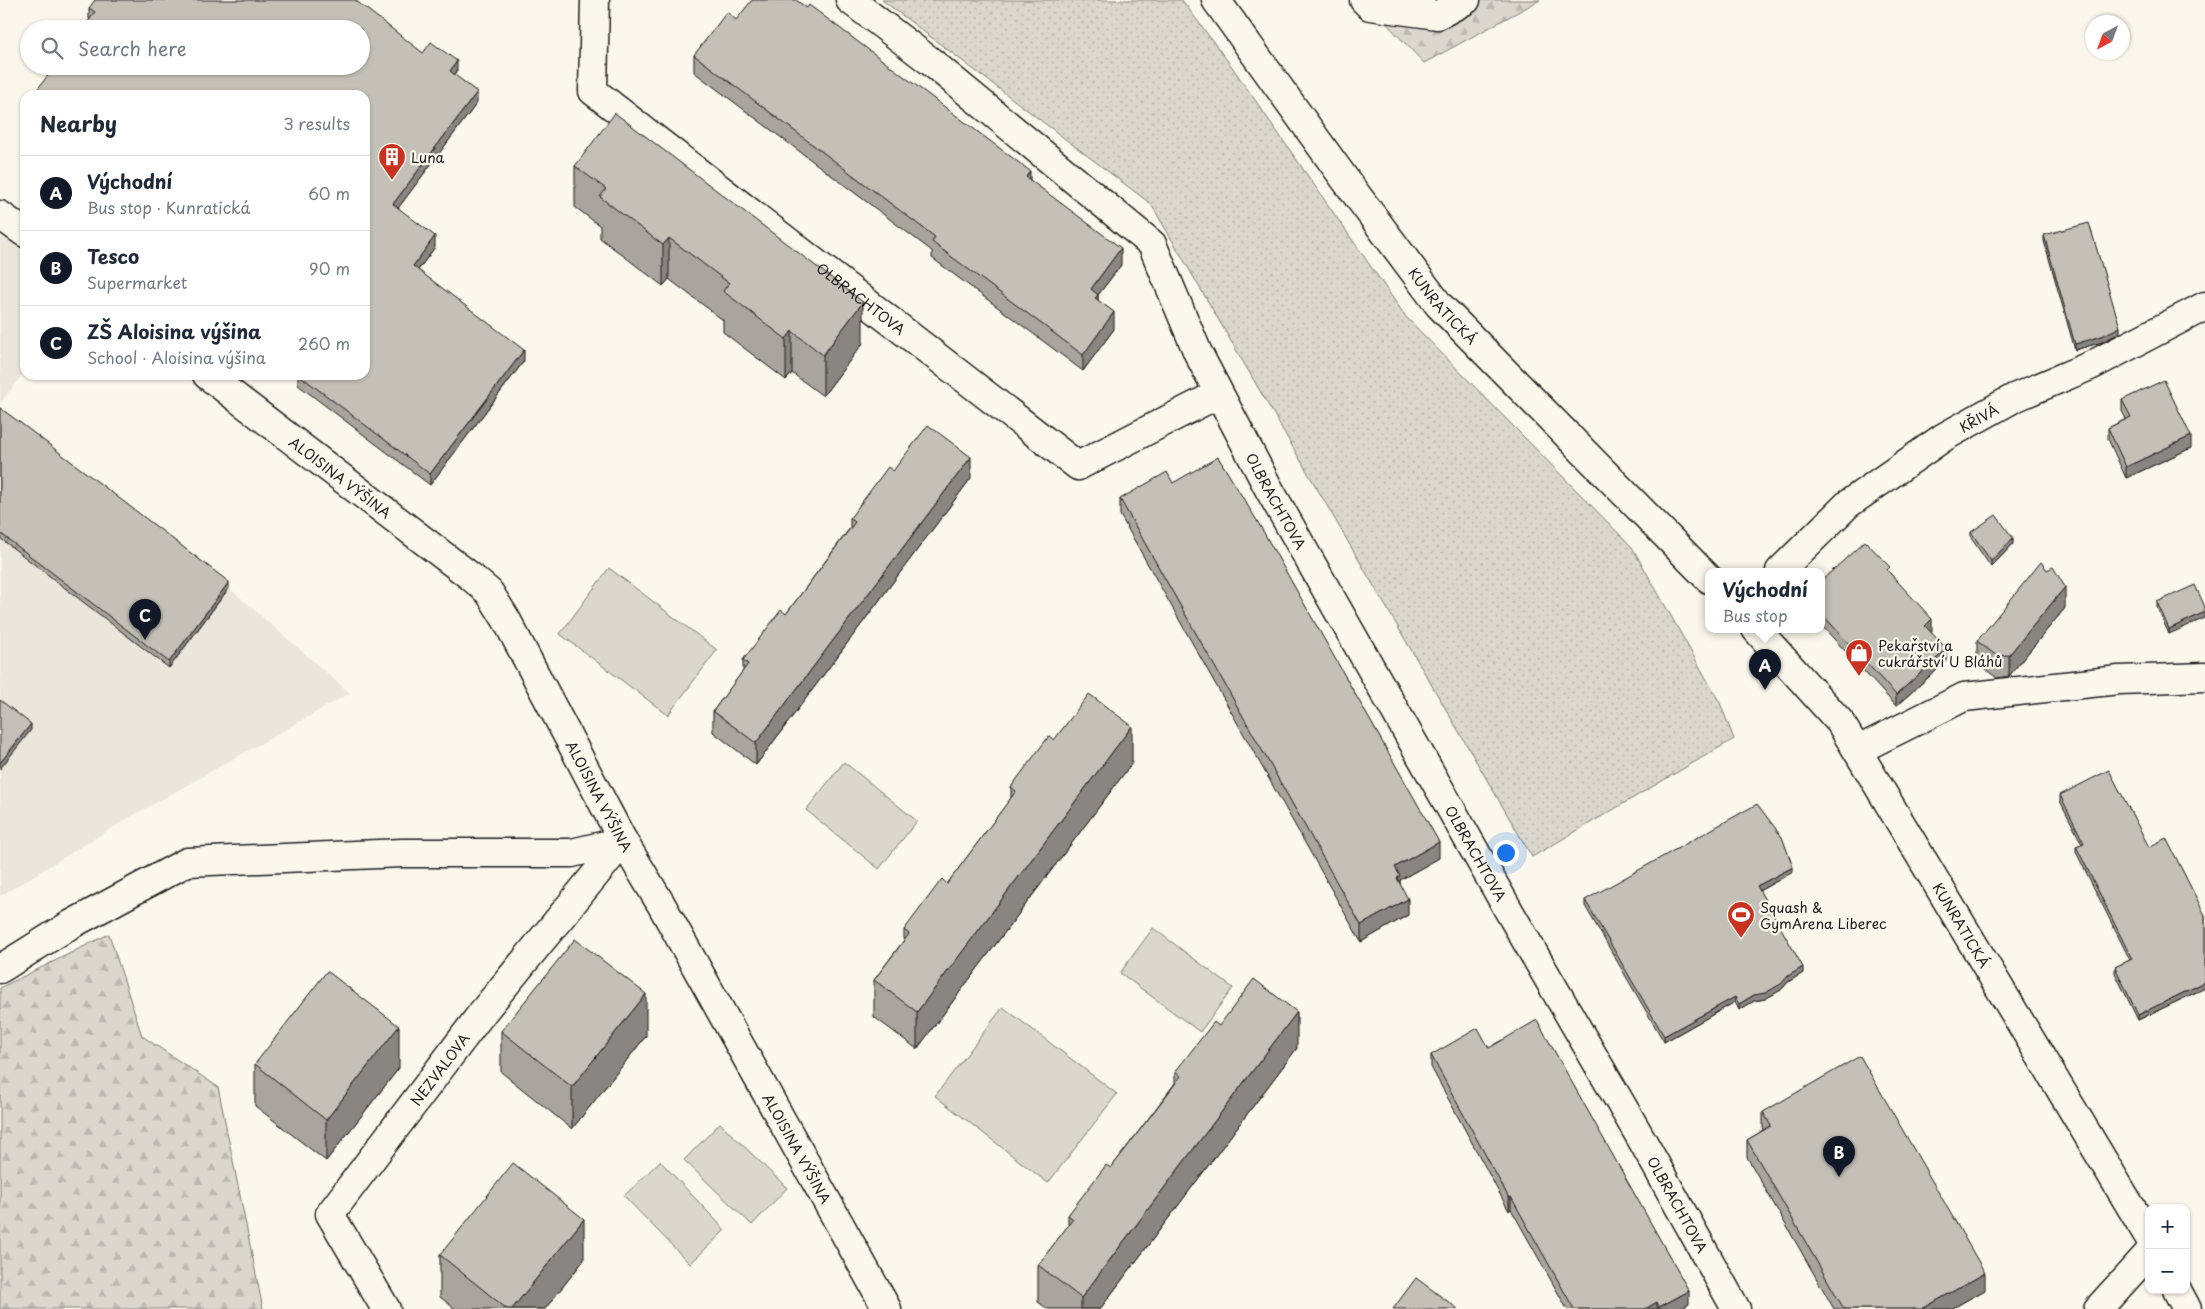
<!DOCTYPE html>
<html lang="en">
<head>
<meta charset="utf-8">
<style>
  body { margin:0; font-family:"Playpen Sans",sans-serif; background:#f2f2f3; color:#1f2937 }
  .controls { position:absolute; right:15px; bottom:15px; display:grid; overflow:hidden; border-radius:10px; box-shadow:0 1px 4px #0004 }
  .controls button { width:45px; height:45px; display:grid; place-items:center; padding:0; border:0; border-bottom:1px solid #e0e1e3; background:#fff; color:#1f2937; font:25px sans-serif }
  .compass { position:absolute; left:2085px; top:15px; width:45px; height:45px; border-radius:50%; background:#fff; box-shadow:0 1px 4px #0004; rotate:221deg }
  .you { position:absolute; left:1505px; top:852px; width:18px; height:18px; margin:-12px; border:4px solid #fff; border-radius:50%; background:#1a73e8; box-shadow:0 0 0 8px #1a73e833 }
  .badge { display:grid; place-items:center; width:32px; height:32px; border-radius:50%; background:#111827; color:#fff; font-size:16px; font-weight:700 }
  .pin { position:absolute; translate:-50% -41px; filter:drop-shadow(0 1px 2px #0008) }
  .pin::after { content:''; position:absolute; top:26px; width:18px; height:15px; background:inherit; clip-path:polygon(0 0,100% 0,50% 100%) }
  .popup { position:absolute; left:1705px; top:568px; width:120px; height:65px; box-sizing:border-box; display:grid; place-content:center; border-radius:10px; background:#fff; filter:drop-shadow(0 1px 4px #0005); font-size:16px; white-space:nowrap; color:#747a83 }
  .popup b { font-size:19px; color:#1f2937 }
  .popup::after { content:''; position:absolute; left:50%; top:100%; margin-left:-10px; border:10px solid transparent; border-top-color:#fff }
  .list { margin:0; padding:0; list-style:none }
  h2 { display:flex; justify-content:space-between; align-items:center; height:65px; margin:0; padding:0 20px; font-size:21px }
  h2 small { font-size:16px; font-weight:400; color:#747a83 }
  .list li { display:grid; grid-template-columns:32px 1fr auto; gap:15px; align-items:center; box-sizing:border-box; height:75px; padding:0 20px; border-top:1px solid #e0e1e3 }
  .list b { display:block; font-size:19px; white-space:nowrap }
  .list p { margin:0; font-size:16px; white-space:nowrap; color:#747a83 }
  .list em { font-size:16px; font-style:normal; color:#747a83 }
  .icon { flex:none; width:28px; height:28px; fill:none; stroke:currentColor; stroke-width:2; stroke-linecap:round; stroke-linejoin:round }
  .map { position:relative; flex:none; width:2205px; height:1309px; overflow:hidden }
  .search { position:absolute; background:#fff; box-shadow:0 1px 4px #0004; left:20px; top:20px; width:350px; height:55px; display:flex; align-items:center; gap:12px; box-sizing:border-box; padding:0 18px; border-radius:28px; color:#747a83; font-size:19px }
  .panel { position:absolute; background:#fff; box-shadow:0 1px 4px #0004; left:20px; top:90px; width:350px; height:290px; border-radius:15px }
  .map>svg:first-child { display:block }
</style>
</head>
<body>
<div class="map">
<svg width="2205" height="1309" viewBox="0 0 2205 1309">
  <defs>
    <pattern id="grass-dots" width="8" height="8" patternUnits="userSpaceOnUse" patternTransform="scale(1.25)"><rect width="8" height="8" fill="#dad7ce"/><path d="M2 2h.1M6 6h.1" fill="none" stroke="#bab8b0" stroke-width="1.8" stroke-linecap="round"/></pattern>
    <pattern id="forest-firs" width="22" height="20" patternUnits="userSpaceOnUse" patternTransform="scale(1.25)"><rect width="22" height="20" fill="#dad7ce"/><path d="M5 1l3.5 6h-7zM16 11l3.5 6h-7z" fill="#bab8b0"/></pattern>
  </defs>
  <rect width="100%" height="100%" fill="#fbf7ec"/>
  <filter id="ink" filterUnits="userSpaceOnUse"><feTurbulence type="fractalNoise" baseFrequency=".02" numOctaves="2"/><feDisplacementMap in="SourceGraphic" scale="10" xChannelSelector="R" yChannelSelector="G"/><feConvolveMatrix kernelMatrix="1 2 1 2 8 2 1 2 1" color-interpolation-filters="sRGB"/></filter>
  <g filter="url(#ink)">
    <g fill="#eae6dc">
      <polygon points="3,236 25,253 25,371 0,404 0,240"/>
      <polygon points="0,421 229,588 350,693 127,819 0,896"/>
    </g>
    <polygon fill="url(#grass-dots)" stroke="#7b7a75" points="882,0 1182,0 1232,67 1406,317 1632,547 1720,703 1734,739 1532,857 1151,204"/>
    <g fill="url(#forest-firs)" stroke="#7b7a75">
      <polygon points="1364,0 1540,0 1424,63"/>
      <polygon points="109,934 142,1036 218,1087 263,1309 0,1309 0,988"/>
    </g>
    <g fill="#dad7ce" stroke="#7b7a75">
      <polygon points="609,568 717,650 668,715 560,634"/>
      <polygon points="844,762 917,821 879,869 806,810"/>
      <polygon points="1153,928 1233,988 1200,1032 1120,973"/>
      <polygon points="1003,1007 1117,1094 1048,1183 935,1096"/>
      <polygon points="720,1123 787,1188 752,1225 684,1160"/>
      <polygon points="660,1161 725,1230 690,1264 624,1196"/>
    </g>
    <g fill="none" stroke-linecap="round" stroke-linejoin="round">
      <defs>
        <g id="minor">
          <path id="s1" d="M595,0L593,91L1078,466L1218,394"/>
          <path id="s2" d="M850,0L930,61L1152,244L1198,353L1269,489L1509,911L1642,1140L1736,1309"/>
          <path id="s3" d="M1216,0L1344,178L1439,305L1709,579"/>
          <polyline points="1364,0 1370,6 1438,15 1466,0"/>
          <polyline points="0,215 25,233"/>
          <path id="s4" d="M207,375L470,576L489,592L506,619L623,841L661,904L887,1309"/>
          <path id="s5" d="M1780,571L1848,504L1944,437L2014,398L2092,365L2205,306"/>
          <path id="s6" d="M1756,629L1840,722L2149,1237"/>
          <polyline points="1858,750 1964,697 2119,680 2205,677"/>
          <polyline points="0,969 70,925 187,862 402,853 572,853 623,841"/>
          <polyline points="2177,1290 2187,1309"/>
          <path id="s7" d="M386,1309L330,1214L482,1013L623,841"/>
          <polyline points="2098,1309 2149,1253"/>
        </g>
      </defs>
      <use href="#minor" stroke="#1c1c1c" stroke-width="31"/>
      <use href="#minor" stroke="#fbf7ec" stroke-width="28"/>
    </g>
    <g fill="#a8a59e" stroke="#1c1c1c">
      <polygon points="89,8 423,53 457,71 455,75 477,103 398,208 435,247 418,270 524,361 430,485 298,385 298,375 365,375 365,95 90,19 89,19"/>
      <polygon points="736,20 1030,180 1121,265 1098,295 1098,300 1114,329 1083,371 932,258 932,251 694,72 694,55"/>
      <polygon points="575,166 863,343 823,396 792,373 786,380 723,332 723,320 669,279 663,286 600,238 600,226 575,207"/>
      <polygon points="2044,235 2120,333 2102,342 2075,350 2044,241"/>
      <polygon points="2122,400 2191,448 2126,478 2108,439 2108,428 2126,419 2122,411"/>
      <polygon points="0,408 229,588 169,668 0,538"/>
      <polygon points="893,471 971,478 756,765 713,732 713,711 743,671 743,660 786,614 850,528 850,518"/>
      <polygon points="1120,499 1439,858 1400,880 1400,884 1408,915 1361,942 1120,515"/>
      <polygon points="1971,532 2013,544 1991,567 1971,538"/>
      <polygon points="1890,573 1932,630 1931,632 1947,661 1896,706 1821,625 1821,581"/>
      <polygon points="2157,602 2205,607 2169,634 2157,608"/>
      <polygon points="2065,608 2009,676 1997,678 1977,663 1977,641"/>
      <polygon points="1054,740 1132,763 917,1049 874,1017 874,980 904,940 904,930 947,884 1011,798 1011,787"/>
      <polygon points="2060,795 2149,847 2205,915 2205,988 2138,1020 2115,973 2115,967 2130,960 2076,852 2076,846 2082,844 2060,801"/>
      <polygon points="1793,872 1759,891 1803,973 1788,982 1781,990 1765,999 1754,1001 1739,1010 1735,1002 1664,1042 1585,906 1585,900"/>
      <polygon points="1219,1026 1297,1048 1100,1309 1048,1309 1038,1302 1038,1265 1068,1226 1068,1215 1111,1168 1175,1083 1175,1072"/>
      <polygon points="501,1031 646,1036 572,1129 501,1072"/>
      <polygon points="1489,1048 1689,1304 1680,1309 1567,1309 1511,1209 1509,1211 1431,1067 1431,1055"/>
      <polygon points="255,1064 399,1068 326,1161 255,1106"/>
      <polygon points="1763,1112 1985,1290 1951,1309 1834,1309 1747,1157 1747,1140 1764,1130 1763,1128"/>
      <polygon points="440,1255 584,1260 545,1309 455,1309 440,1297"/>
    </g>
    <g fill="#888681" stroke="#1c1c1c">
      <polygon points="457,61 457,71 450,82 450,71"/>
      <polygon points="477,92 477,103 393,215 393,204"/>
      <polygon points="1030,171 1030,188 1026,177"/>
      <polygon points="435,236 435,247 413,277 413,266"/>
      <polygon points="669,238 669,279 663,286 663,245"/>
      <polygon points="1121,248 1121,265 1098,295 1098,311 1091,289"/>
      <polygon points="863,302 863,343 823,396 823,355"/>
      <polygon points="1114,312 1114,329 1083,371 1083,355"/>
      <polygon points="2120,327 2120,333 2102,342 2075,350 2075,344"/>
      <polygon points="792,331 792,373 786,380 786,339"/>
      <polygon points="524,350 524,361 430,485 430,474"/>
      <polygon points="2191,436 2191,448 2126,478 2126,467"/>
      <polygon points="971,457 971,478 756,765 756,743"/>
      <polygon points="2013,538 2013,544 1991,567 1991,561"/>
      <polygon points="229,582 229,588 169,668 169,662"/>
      <polygon points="2065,587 2065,608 2009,676 2009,655"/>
      <polygon points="2205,612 2205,618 2169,634 2169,629"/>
      <polygon points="1932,619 1932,630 1925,637 1925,626"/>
      <polygon points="1947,649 1947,661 1896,706 1896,695"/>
      <polygon points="31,724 31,730 0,769 0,763"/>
      <polygon points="1132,726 1132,763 917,1049 917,1012"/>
      <polygon points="1439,842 1439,858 1400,880 1400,892 1395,867"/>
      <polygon points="1793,867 1793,872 1757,892 1757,886"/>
      <polygon points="1408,899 1408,915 1361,942 1361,925"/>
      <polygon points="1803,967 1803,973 1788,982 1781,990 1765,999 1754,1001 1739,1010 1739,1004"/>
      <polygon points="2205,982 2205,988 2138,1020 2138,1015"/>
      <polygon points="646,994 646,1036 572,1129 572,1087"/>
      <polygon points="1735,997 1735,1002 1664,1042 1664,1036"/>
      <polygon points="1297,1012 1297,1048 1100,1309 1081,1309 1081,1298"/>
      <polygon points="399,1026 399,1068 326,1161 326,1120"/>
      <polygon points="1511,1197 1511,1209 1509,1211 1509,1198"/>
      <polygon points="584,1219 584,1260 545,1309 512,1309"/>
      <polygon points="1985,1273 1985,1290 1951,1309 1922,1309"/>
      <polygon points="1689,1291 1689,1304 1680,1309 1659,1309 1659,1307"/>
      <polygon points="1657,1302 1657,1309 1645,1309"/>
    </g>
    <g fill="#c3c0b8" stroke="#1c1c1c">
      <polygon points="95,0 355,0 423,53 431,42 457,61 450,71 477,92 393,204 435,236 413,266 524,350 430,474 299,375 365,375 365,95 33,95 55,66 361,66 361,29 83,29 95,12 89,8"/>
      <polygon points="752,0 796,0 807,8 809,5 1030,171 1026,177 1121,248 1091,289 1098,295 1095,298 1114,312 1083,355 932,242 935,237 694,55 727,12 736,20"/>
      <polygon points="615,113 863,302 823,355 792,331 786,339 723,291 729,283 669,238 663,245 600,197 606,189 575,166"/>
      <polygon points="2089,223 2120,327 2102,336 2075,344 2044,235"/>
      <polygon points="2164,380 2191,436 2126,467 2108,428 2131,417 2122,400"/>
      <polygon points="0,408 22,424 229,582 169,662 0,533"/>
      <polygon points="928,425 971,457 756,743 713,711 748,664 743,660 781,610 786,614 855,522 850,518 888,467 893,471"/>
      <polygon points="1218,457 1259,524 1439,842 1395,867 1400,876 1397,878 1408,899 1361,925 1120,499 1167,472 1173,483"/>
      <polygon points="1996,515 2013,538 1991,561 1971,532"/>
      <polygon points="1865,541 1890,567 1887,570 1932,619 1925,626 1947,649 1896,695 1821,613 1821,581"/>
      <polygon points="2041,562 2047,570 2053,567 2065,587 2009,655 1997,656 1977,641"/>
      <polygon points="2195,585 2205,607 2205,612 2169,629 2157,602"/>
      <polygon points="1089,694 1132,726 917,1012 874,980 909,934 904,930 942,879 947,884 1016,791 1011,787 1049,736 1054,740"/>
      <polygon points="0,700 31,724 0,763"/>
      <polygon points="2109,770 2149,847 2166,838 2205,915 2205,982 2138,1015 2115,967 2132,959 2076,846 2084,843 2060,795"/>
      <polygon points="1757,804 1782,837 1793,867 1757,886 1803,967 1788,976 1781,984 1765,993 1754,995 1739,1004 1735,997 1664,1036 1585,900"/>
      <polygon points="575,939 646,994 572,1087 501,1031"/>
      <polygon points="327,971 399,1026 326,1120 255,1064"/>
      <polygon points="1254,979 1297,1012 1081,1298 1038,1265 1073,1219 1068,1215 1106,1165 1111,1168 1181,1076 1175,1072 1214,1022 1219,1026"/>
      <polygon points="1537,1020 1689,1291 1659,1307 1657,1302 1645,1309 1574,1309 1511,1197 1509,1198 1431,1055 1478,1028 1489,1048"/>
      <polygon points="1860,1056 1985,1273 1922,1309 1844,1309 1747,1140 1771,1126 1763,1112"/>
      <polygon points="513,1163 584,1219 512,1309 507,1309 440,1255"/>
      <polygon points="1416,1278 1458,1309 1393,1309"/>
    </g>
  </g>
  <defs>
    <symbol id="building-pin" viewBox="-11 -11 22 30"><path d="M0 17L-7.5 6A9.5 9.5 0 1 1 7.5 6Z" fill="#c8321e" stroke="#fbf7ec"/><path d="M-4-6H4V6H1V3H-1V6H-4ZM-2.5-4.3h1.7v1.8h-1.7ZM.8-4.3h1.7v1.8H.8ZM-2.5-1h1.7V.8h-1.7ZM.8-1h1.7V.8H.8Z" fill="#fff"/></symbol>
    <symbol id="shop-pin" viewBox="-11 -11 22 30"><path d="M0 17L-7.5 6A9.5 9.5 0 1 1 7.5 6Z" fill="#c8321e" stroke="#fbf7ec"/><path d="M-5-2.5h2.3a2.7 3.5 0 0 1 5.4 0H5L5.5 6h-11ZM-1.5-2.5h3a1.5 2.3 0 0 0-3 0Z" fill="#fff"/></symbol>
    <symbol id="stadium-pin" viewBox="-11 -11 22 30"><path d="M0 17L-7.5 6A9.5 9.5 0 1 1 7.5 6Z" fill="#c8321e" stroke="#fbf7ec"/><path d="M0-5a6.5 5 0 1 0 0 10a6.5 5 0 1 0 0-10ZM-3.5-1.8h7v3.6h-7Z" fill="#fff"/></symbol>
  </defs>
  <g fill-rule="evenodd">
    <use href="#building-pin" x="376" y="141" width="32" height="43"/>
    <use href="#shop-pin" x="1843" y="637" width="32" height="43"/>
    <use href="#stadium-pin" x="1725" y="899" width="32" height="43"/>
  </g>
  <g text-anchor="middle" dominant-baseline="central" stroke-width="4.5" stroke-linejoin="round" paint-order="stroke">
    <g font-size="14" fill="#1c1c1c" stroke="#fbf7ec" text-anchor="start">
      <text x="411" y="157">Luna</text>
      <text x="1878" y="645">Pekařství a<tspan x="1878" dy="16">cukrářství U Bláhů</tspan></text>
      <text x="1760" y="907">Squash &amp;<tspan x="1760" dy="16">GymArena Liberec</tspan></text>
    </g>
    <g font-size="14" fill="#1c1c1c" stroke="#fbf7ec">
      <text stroke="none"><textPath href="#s1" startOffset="430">OLBRACHTOVA</textPath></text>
      <text stroke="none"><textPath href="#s3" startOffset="381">KUNRATICKÁ</textPath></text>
      <text stroke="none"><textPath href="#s5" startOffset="252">KŘIVÁ</textPath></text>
      <text stroke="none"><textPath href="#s4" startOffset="168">ALOISINA VÝŠINA</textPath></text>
      <text stroke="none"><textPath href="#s2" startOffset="674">OLBRACHTOVA</textPath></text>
      <text stroke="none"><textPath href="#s4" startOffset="588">ALOISINA VÝŠINA</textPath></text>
      <text stroke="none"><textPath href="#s2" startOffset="1079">OLBRACHTOVA</textPath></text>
      <text stroke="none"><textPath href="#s6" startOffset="362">KUNRATICKÁ</textPath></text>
      <text stroke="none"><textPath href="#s7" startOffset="292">NEZVALOVA</textPath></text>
      <text stroke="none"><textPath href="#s4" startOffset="992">ALOISINA VÝŠINA</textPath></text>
      <text stroke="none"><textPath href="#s2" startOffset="1484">OLBRACHTOVA</textPath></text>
    </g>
  </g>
</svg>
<div class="controls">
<button>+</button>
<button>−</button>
</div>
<svg class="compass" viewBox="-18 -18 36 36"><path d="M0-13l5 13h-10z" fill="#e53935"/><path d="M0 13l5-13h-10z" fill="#747a83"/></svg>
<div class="you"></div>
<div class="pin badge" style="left:1765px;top:690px">A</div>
<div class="popup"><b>Východní</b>Bus stop</div>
<div class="pin badge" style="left:1839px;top:1177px">B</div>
<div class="pin badge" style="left:145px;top:640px">C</div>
<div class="search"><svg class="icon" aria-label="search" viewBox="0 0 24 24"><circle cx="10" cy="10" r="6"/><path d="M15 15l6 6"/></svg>Search here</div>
<section class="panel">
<h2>Nearby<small>3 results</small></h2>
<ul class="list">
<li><span class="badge">A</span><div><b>Východní</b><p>Bus stop · Kunratická</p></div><em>60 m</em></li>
<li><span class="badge">B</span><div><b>Tesco</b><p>Supermarket</p></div><em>90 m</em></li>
<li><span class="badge">C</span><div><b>ZŠ Aloisina výšina</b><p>School · Aloisina výšina</p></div><em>260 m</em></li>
</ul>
</section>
</div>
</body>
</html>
